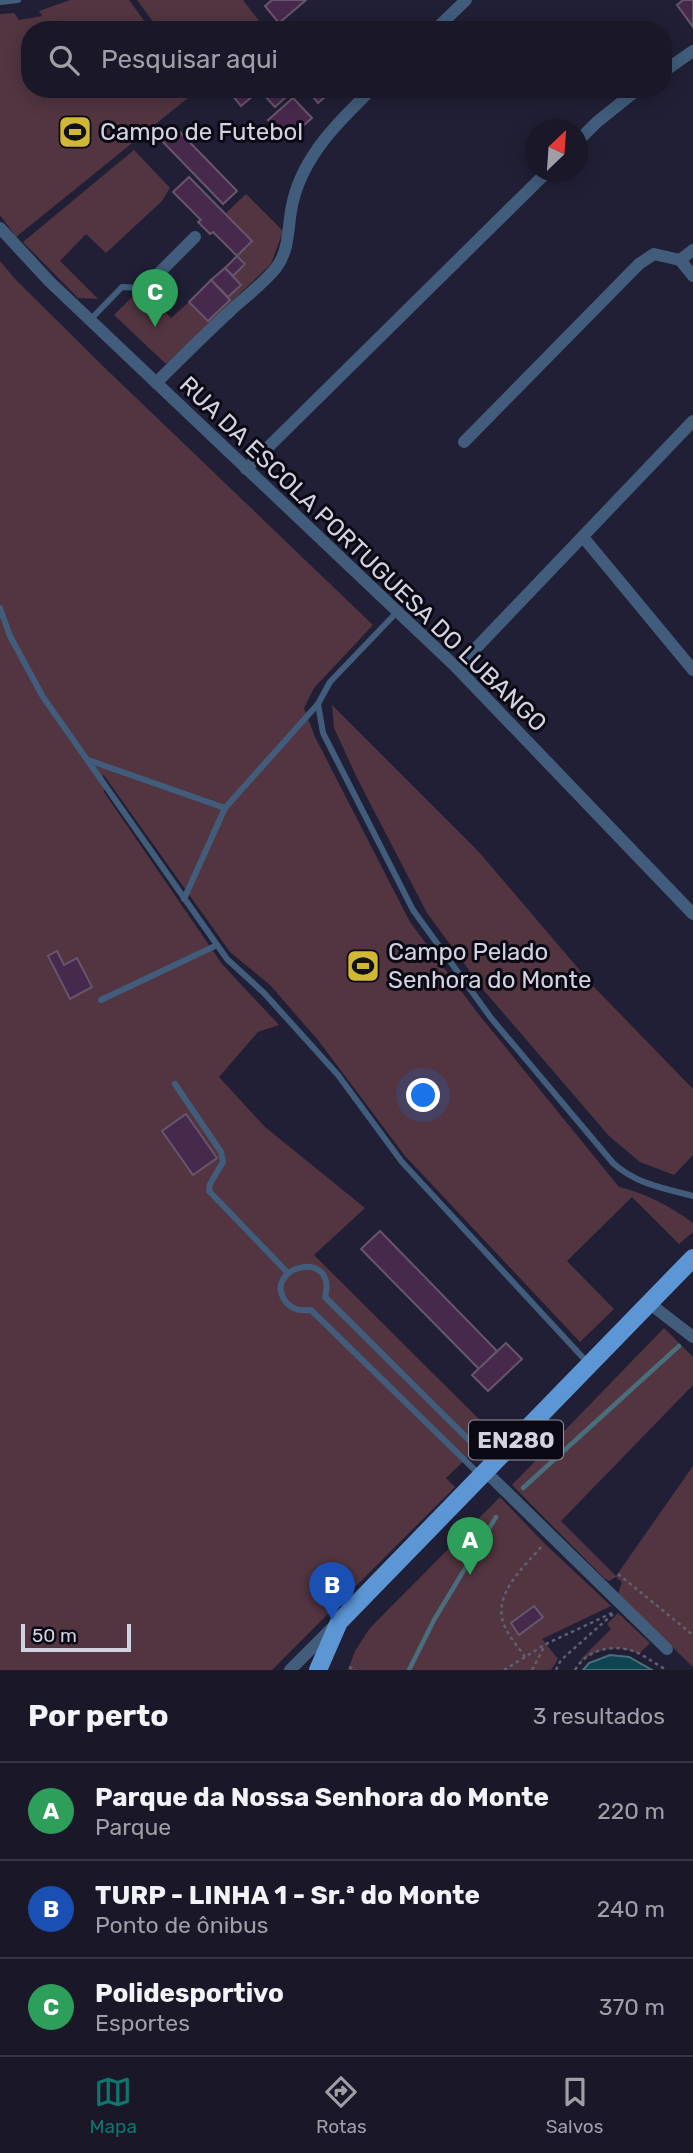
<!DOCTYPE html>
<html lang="pt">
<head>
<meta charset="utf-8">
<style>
  body { margin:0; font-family:Rubik,sans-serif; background:#222030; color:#f1f3f6 }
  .compass { position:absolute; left:525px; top:119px; width:63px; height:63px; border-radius:50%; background:#191728; box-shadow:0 4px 18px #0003; rotate:25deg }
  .scale { position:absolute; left:21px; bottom:18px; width:110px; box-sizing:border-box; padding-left:7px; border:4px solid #d2d2e0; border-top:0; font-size:19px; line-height:24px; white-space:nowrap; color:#d2d2e0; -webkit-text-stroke:5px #0b0a14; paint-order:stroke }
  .you { position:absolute; left:424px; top:1096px; width:24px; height:24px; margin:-18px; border:5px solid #fff; border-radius:50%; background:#1a73e8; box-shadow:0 0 0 10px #1a73e833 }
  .badge { display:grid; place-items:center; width:46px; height:46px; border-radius:50%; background:#0f766e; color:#fff; font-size:23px; font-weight:700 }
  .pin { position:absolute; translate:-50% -58px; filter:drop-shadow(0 2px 4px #0008) }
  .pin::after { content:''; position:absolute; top:37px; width:24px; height:21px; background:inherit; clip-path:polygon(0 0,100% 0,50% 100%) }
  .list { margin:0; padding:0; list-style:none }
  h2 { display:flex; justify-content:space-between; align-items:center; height:91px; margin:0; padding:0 28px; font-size:30px }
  h2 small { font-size:23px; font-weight:400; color:#9f9fa8 }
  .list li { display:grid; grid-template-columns:46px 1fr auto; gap:21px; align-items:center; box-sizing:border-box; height:98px; padding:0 28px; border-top:2px solid #373645 }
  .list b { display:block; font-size:26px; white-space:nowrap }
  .list p { margin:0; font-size:23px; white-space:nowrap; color:#9f9fa8 }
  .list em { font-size:23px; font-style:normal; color:#9f9fa8 }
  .icon { flex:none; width:38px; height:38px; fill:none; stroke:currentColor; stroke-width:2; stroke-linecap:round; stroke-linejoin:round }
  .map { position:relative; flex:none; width:693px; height:1670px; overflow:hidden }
  .search { position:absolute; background:#191728; box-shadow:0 4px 18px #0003; left:21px; right:21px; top:21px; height:77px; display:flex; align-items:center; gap:18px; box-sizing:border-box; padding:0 24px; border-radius:28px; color:#9f9fa8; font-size:26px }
  .sheet { height:385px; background:#191728 }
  nav { display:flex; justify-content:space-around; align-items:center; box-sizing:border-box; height:98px; border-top:2px solid #373645; background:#191728; font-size:19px; color:#9f9fa8 }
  nav a { display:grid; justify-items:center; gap:4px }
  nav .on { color:#0f766e }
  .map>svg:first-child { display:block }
</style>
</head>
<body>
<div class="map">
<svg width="693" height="1670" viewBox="0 0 693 1670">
  <rect width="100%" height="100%" fill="#211f35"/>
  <g fill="#523540">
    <polygon points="70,0 129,0 151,30 30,30 30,89 199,89 16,237 0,215 0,14 14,13 19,20 42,16 39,11"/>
    <polygon points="137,0 243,0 266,30 159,30"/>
    <polygon points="134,150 170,188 162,201 106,253 86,234 60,261 98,299 78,298 23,242"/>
    <polygon points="246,194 283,231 271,264 166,364 114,315 141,288 171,318 189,302 208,321 230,300 228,297 240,285 233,276 245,264 237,256 252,241 225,214"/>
    <path d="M0,261L15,279L105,368L373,625L314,688L304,708L315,737L410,922L476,1011L619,1187C647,1194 670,1206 693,1223V1232L679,1244L632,1197L567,1261L614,1309L580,1342L405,1156L318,1040L270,985L230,952L103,774L104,792L222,964L279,1025L258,1032L219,1077L265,1127L365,1208L314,1255L493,1433L446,1478L455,1487L272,1670H0Z"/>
    <polygon points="332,705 479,852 594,987 693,1089 693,1155 674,1175 640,1162 609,1136 486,993 427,913 357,778 334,728"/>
    <polygon points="664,1328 693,1357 693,1385 561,1521 616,1576 693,1466 693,1667 618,1594 622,1582 616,1577 609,1581 604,1578 512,1485"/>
    <polygon points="500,1497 544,1543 611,1606 542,1639 558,1659 551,1670 348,1670 355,1651 370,1628"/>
    <path d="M618,1613L650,1643L639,1654C616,1644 597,1648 579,1663L582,1658L611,1629L607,1624Z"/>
  </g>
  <polygon fill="#0f4451" stroke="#4a6f7c" stroke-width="2" points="610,1655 629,1657 652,1670 583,1670 589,1663"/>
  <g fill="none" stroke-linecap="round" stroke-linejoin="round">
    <g stroke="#4a6f7c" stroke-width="4.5">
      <polyline points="523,1488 679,1346"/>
      <polyline points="409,1670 434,1620 496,1517"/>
    </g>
  </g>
  <g fill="#47294d" stroke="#67556b" stroke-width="2">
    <polygon points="272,0 306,0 279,23 265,6"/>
    <polygon points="683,0 693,0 693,27 677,5"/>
    <polygon points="227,89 261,89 241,106"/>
    <polygon points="268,89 280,89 287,96 275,107 263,94"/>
    <polygon points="307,89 334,89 318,103"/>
    <polygon points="293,98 312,118 286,141 268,120"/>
    <polygon points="175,127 237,191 223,204 162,141"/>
    <polygon points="189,177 252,241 237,256 213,232 210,234 198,222 201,220 173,192"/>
    <polygon points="237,256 245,264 233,276 225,268"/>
    <polygon points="225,268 241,285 228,297 211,280"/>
    <polygon points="211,280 230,300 208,321 189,302"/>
    <polygon points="57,951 64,965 77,958 92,987 70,999 48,956"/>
    <polygon points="186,1114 217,1158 193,1175 162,1131"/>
    <polygon points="380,1231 497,1351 479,1369 361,1249"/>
    <polygon points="506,1343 522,1359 488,1391 472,1375"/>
    <polygon points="534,1606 543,1617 519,1635 511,1623"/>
  </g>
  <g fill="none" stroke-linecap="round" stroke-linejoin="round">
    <g stroke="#605e72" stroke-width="2.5" stroke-dasharray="3.5 3.5" stroke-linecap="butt">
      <polyline points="618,1574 693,1635"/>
      <path d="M525,1657C519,1648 511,1639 506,1629C489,1597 523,1568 542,1546"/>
      <polyline points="349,1667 356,1670"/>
      <polyline points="504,1670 546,1644 612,1613"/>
      <polyline points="532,1670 544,1647"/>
      <polyline points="556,1670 561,1660 613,1614"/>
      <path d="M575,1670C588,1648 616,1643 638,1653C648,1658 657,1665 667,1670"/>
    </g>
    <g stroke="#415d7b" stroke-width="6">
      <polyline points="0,2 18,0"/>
      <polyline points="90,320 122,287 141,288 146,286"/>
      <polyline points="0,608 10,636 43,697 227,959 264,993 338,1075 402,1162 587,1362"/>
      <path d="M318,704L323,733L413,910L491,1018L613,1163C636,1184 663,1188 693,1196"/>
      <polyline points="88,760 225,808 184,899"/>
      <polyline points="225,808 318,704 330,682 397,612"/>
      <polyline points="101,1000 217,945"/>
      <polyline points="175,1084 221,1152 223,1162 210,1184 209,1191 288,1273"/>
      <path d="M480,1475L311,1310C302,1311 292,1310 286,1302C260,1267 338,1247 325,1297L491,1462"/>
    </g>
    <g stroke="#415d7b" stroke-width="12">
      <polyline points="435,30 466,0"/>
      <polyline points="663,72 693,51"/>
      <polyline points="578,141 597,122 638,89"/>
      <polyline points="0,228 50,282 457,668 693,914"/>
      <polyline points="680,260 693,276"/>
      <polyline points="146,286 195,237"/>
      <path d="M156,383C180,359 204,335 229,312C244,298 263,284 276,268C291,248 287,224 293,201C304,155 339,121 372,89"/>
      <polyline points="464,442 639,264 654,254 680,260 693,250"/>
      <polyline points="246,469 547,172"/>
      <polyline points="583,537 693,670"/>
      <polyline points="457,668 693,421"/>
      <polyline points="649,1303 693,1337"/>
      <polyline points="485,1471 667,1649"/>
      <polyline points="290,1670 334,1626"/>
    </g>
    <polyline stroke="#5c96d5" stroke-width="18" points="318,1670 339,1622 693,1258"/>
  </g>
  <defs>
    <symbol id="stadium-square" viewBox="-11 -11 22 22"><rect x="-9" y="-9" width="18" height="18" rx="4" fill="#d0b836" stroke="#0b0a14"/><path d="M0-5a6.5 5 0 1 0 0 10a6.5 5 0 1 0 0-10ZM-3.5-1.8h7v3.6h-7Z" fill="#111"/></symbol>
  </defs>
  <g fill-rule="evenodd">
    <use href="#stadium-square" x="56" y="113" width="38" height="38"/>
    <use href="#stadium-square" x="344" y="947" width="38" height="38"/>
  </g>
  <g text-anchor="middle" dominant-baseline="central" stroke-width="6" stroke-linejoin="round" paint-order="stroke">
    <rect fill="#0b0a14" stroke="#9696a3" stroke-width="2" x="469" y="1420.5" width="94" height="39" rx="5"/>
    <g font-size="23" font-weight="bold" fill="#d2d2e0">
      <text x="516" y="1440">EN280</text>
    </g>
    <g font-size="24" fill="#d2d2e0" stroke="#0b0a14" text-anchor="start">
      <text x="100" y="132">Campo de Futebol</text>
      <text x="388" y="952">Campo Pelado<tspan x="388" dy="28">Senhora do Monte</tspan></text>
    </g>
    <g font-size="24" fill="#d2d2e0" stroke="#0b0a14">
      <text transform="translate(363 554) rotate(44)">RUA DA ESCOLA PORTUGUESA DO LUBANGO</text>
    </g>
  </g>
</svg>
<svg class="compass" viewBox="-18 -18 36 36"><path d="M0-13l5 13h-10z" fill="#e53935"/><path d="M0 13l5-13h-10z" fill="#9f9fa8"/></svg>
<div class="scale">50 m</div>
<div class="you"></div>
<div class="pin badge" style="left:470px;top:1575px;background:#2e9e5b">A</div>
<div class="pin badge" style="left:332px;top:1620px;background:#1a4fb4">B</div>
<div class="pin badge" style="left:155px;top:327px;background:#2e9e5b">C</div>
<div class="search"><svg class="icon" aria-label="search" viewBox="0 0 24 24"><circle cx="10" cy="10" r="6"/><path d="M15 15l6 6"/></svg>Pesquisar aqui</div>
</div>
<section class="sheet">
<h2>Por perto<small>3 resultados</small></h2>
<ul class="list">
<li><span class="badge" style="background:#2e9e5b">A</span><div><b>Parque da Nossa Senhora do Monte</b><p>Parque</p></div><em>220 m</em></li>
<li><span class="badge" style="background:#1a4fb4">B</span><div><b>TURP - LINHA 1 - Sr.ª do Monte</b><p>Ponto de ônibus</p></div><em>240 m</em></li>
<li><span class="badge" style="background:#2e9e5b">C</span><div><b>Polidesportivo</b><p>Esportes</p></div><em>370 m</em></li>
</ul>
</section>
<nav>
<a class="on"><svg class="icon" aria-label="map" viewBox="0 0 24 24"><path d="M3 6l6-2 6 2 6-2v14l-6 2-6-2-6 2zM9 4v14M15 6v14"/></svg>Mapa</a>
<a><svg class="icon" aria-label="directions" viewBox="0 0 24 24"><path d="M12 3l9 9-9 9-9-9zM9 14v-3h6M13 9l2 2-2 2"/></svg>Rotas</a>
<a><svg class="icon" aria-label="saved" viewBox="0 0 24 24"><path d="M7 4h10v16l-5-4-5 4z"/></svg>Salvos</a>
</nav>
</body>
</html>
